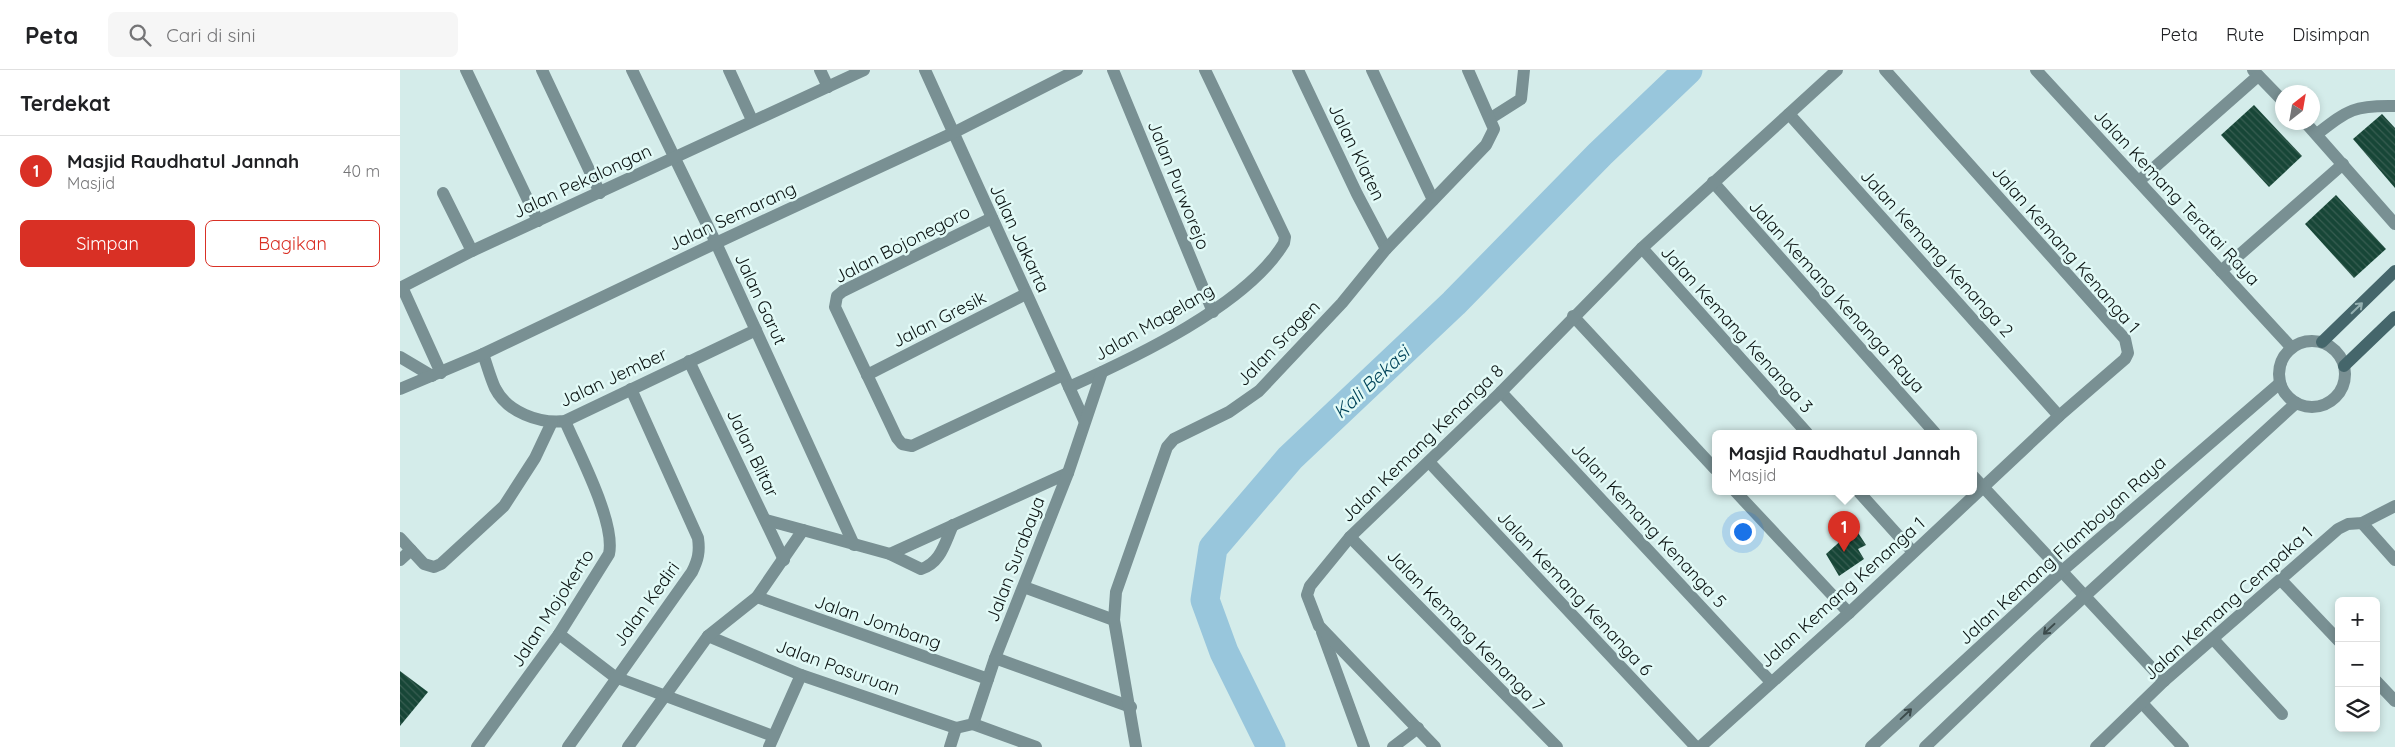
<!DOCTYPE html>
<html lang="id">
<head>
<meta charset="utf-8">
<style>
  body { margin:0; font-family:Quicksand,sans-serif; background:#f6f6f6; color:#202124 }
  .controls { position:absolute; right:15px; bottom:15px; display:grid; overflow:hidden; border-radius:8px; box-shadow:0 2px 8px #0003 }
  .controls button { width:45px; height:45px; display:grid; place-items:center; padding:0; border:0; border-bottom:1px solid #e0e0e0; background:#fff; color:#202124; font:25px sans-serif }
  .compass { position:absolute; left:1875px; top:15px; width:45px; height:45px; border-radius:50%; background:#fff; box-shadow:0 2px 8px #0003; rotate:31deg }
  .you { position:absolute; left:1342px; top:461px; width:18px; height:18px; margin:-12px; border:4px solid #fff; border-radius:50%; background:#1a73e8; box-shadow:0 0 0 8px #1a73e833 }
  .badge { display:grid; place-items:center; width:32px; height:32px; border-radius:50%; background:#d93025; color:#fff; font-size:16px; font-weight:700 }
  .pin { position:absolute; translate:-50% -41px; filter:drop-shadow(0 1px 2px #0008) }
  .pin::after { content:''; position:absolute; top:26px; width:18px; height:15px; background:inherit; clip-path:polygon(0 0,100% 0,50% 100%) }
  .popup { position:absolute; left:1312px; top:360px; width:265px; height:65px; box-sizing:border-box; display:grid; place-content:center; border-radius:8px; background:#fff; filter:drop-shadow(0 1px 4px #0005); font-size:16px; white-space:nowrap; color:#757577 }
  .popup b { font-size:19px; color:#202124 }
  .popup::after { content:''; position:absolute; left:50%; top:100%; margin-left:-10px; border:10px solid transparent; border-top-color:#fff }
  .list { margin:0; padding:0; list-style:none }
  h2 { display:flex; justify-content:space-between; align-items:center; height:65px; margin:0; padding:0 20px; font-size:21px }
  h2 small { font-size:16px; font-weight:400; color:#757577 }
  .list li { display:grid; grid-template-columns:32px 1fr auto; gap:15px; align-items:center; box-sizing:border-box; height:70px; padding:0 20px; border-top:1px solid #e0e0e0 }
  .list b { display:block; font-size:19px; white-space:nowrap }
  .list p { margin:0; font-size:16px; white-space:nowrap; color:#757577 }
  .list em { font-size:16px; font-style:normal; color:#757577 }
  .actions { display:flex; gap:10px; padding:15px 20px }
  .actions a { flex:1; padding:11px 0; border:1px solid #d93025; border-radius:8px; text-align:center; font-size:18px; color:#d93025 }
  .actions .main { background:#d93025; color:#fff }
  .icon { flex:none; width:28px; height:28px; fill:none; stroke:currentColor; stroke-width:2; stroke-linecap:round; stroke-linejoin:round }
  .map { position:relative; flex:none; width:1995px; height:677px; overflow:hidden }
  header { display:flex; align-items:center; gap:30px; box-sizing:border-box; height:70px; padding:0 25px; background:#fff; border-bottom:1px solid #e0e0e0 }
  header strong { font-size:24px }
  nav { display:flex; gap:28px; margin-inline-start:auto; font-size:18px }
  .search { width:350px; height:45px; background:#f6f6f6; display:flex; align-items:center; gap:12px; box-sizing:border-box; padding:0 18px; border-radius:8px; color:#757577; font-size:19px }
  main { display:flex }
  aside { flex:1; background:#fff }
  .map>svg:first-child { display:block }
</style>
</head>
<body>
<header>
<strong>Peta</strong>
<div class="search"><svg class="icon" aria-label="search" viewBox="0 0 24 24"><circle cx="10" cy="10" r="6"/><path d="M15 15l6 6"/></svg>Cari di sini</div>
<nav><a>Peta</a><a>Rute</a><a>Disimpan</a></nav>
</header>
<main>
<aside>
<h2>Terdekat<small></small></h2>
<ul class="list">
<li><span class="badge">1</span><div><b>Masjid Raudhatul Jannah</b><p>Masjid</p></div><em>40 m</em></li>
</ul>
<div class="actions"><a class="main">Simpan</a><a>Bagikan</a></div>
</aside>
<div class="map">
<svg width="1995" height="677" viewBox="0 0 1995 677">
  <defs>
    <pattern id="building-back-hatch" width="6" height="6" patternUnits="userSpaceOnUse" patternTransform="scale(1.25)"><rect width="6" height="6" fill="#174637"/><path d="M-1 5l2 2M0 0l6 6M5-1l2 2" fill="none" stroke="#375d51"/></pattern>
  </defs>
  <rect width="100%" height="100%" fill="#d4ecea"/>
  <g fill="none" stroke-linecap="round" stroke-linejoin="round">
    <polyline stroke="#98c6dc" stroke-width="29" points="871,677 824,582 805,530 813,478 890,388 1054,233 1200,84 1288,0"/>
  </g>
  <g fill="url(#building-back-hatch)">
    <polygon points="1854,35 1902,86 1869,117 1821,65"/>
    <polygon points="1982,44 1995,58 1995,118 1953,69"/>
    <polygon points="1936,125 1986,179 1954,208 1905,154"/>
    <polygon points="1455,458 1466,475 1458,479 1464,489 1439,506 1426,484"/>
    <polygon points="0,601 28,622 0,656"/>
  </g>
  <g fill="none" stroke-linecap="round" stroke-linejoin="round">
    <g stroke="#799093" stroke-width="12">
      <polyline points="66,0 138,151"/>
      <polyline points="142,0 200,123"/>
      <polyline points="232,0 316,173 454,475"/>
      <polyline points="329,0 352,50"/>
      <polyline points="420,0 428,17"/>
      <polyline points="525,0 684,350"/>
      <polyline points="713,0 813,242"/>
      <polyline points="898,0 957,124 986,179"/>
      <polyline points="972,0 1033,130"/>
      <polyline points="1636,0 1891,277"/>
      <polyline points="1853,0 1882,30"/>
      <polyline points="1389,44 1659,346"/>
      <polyline points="1091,48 1121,29 1124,0"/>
      <polyline points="1905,52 1995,154"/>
      <path d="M1917,64C1948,40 1954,35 1995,36"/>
      <polyline points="1739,111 1858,6"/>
      <polyline points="1313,112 1535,363"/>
      <polyline points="43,123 72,181"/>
      <polyline points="592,148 443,221 437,226 435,237 497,368 502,374 512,376 663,305"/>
      <polyline points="1242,178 1407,363"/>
      <polyline points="1821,201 1943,94"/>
      <polyline points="1173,246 1315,399"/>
      <circle cx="1912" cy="304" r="33"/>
      <path d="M83,284C87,295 90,307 95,318C107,342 139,354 165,351L356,260"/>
      <polyline points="0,287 32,306"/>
      <polyline points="289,291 384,490"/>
      <polyline points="41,303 2,217 72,181 464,0"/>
      <polyline points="467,305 626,224"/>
      <path d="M669,317C734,288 847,235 884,173L885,167L805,0"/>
      <polyline points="0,319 83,284 316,173 553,63 677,0"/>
      <polyline points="1101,322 1370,611"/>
      <polyline points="1029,392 1296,677"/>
      <polyline points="1573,406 1764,611"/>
      <polyline points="1335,421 1449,543"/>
      <polyline points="1458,421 1513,482"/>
      <polyline points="366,450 403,460"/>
      <polyline points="1962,453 1995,490"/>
      <polyline points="950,467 1157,677"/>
      <polyline points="0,468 24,494 34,497 41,494 104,436 135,388 152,352"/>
      <polyline points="490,484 668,403"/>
      <polyline points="0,490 11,480"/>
      <polyline points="1881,510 1939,571"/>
      <polyline points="624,517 714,550"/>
      <polyline points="357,527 588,609"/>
      <polyline points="922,562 964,677"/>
      <polyline points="159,564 215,607 373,666"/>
      <polyline points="308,566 401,605 556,658"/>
      <polyline points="1814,570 1882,644"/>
      <polyline points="595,588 731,637"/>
      <polyline points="1976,611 1995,631"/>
      <polyline points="1742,633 1783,677"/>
      <polyline points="573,654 636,677"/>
      <path d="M77,677L159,564L209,484C216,452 178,382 165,351"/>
      <path d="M168,677L292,502C298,490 300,482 298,468L231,319"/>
      <path d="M228,677L308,566L357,527L403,460L490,484L521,499C541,493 545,472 553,455"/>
      <polyline points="369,677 401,605"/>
      <polyline points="550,677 556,658 573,654 595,588 668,403 702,302"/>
      <polyline points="736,677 714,550 716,522 767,377 774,369 829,342 859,321 942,233 986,179 1086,75 1094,59 1068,0"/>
      <polyline points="993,677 1018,658"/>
      <polyline points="1035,677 919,556 907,525 910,516 950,467 1101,322 1242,178 1437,0"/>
      <polyline points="1300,677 1449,543 1659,346 1725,289 1728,283 1725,269 1485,0"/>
      <polyline points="1471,677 1662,501 1880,313"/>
      <polyline points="1525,677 1638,569 1896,333"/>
      <polyline points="1696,677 1764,611 1938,459 1948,454 1962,453 1995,436"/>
    </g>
    <g stroke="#45666b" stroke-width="12">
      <polyline points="1922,272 1995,201"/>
      <polyline points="1944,296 1995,247"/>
    </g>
  </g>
  <defs><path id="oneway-shaft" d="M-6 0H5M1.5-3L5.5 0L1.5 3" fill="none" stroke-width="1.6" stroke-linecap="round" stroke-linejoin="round" transform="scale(1.25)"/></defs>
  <use stroke="#94b0b1" href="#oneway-shaft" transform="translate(1957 238) rotate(-44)"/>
  <g stroke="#3c4b4c">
    <use href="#oneway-shaft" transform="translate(1649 559) rotate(137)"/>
    <use href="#oneway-shaft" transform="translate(1506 644) rotate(-43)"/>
  </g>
  <g text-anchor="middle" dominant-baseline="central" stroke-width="5" stroke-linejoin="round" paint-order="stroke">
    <g font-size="18" fill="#0a1211" stroke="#e2faf7">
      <text transform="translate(957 82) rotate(64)">Jalan Klaten</text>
      <text transform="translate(182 111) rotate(-25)">Jalan Pekalongan</text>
      <text transform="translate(779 115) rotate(68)">Jalan Purworejo</text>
      <text transform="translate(1777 127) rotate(47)">Jalan Kemang Teratai Raya</text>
      <text transform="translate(332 146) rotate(-25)">Jalan Semarang</text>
      <text transform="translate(620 168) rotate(65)">Jalan Jakarta</text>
      <text transform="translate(502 174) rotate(-27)">Jalan Bojonegoro</text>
      <text transform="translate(1666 179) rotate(49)">Jalan Kemang Kenanga 1</text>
      <text transform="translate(1537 183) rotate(48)">Jalan Kemang Kenanga 2</text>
      <text transform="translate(1437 226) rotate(48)">Jalan Kemang Kenanga Raya</text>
      <text transform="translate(361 229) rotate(65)">Jalan Garut</text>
      <text transform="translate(539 249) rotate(-27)">Jalan Gresik</text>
      <text transform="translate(754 252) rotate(-30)">Jalan Magelang</text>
      <text transform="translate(1337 259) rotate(48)">Jalan Kemang Kenanga 3</text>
      <text transform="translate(878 273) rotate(-46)">Jalan Sragen</text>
      <text transform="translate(213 307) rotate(-25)">Jalan Jember</text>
      <text transform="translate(1022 373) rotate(-44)">Jalan Kemang Kenanga 8</text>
      <text transform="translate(353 383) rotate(64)">Jalan Blitar</text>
      <text transform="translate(1249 455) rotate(47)">Jalan Kemang Kenanga 5</text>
      <text transform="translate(1662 480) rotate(-42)">Jalan Kemang Flamboyan Raya</text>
      <text transform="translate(615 489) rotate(-69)">Jalan Surabaya</text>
      <text transform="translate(1442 522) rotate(-42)">Jalan Kemang Kenanga 1</text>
      <text transform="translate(1175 523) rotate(47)">Jalan Kemang Kenanga 6</text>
      <text transform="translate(1828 533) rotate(-42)">Jalan Kemang Cempaka 1</text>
      <text transform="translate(246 534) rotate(-54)">Jalan Kediri</text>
      <text transform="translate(152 538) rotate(-57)">Jalan Mojokerto</text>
      <text transform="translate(478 552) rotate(19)">Jalan Jombang</text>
      <text transform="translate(1066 560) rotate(46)">Jalan Kemang Kenanga 7</text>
      <text transform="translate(438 597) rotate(20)">Jalan Pasuruan</text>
    </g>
    <g font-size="19" font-style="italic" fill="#004359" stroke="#e2faf7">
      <text transform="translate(971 312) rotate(-43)">Kali Bekasi</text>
    </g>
  </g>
</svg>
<div class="controls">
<button>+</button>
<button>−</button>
<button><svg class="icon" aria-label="layers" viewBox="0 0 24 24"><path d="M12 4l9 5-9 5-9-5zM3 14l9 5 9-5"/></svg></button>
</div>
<svg class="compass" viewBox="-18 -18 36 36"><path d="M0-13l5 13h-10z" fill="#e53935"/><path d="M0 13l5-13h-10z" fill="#757577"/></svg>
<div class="you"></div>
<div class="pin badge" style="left:1444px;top:482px">1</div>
<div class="popup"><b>Masjid Raudhatul Jannah</b>Masjid</div>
</div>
</main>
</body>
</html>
